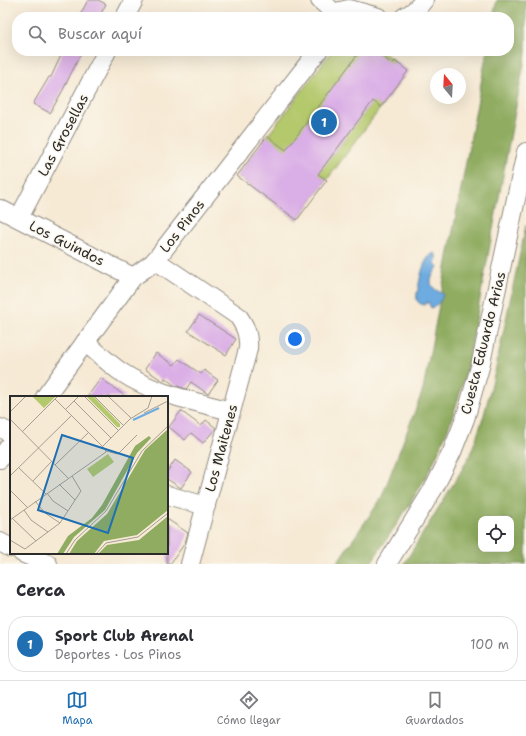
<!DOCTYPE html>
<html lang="es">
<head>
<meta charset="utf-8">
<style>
  body { margin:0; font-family:"Shantell Sans",sans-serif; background:#f7f7f7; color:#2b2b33 }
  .controls { position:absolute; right:12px; bottom:12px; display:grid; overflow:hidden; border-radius:8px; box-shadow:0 4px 16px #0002 }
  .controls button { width:36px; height:36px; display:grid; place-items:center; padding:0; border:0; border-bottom:1px solid #e1e1e2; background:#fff; color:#2b2b33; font:20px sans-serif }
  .compass { position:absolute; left:430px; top:68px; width:36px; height:36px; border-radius:50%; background:#fff; box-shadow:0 4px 16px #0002; rotate:342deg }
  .you { position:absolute; left:295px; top:339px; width:14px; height:14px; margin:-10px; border:3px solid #fff; border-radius:50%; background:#1a73e8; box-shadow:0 0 0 6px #1a73e833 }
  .badge { display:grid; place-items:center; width:26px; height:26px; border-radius:50%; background:#1f6fb2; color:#fff; font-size:13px; font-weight:700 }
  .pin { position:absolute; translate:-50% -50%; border:2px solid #fff; box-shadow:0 1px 4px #0006 }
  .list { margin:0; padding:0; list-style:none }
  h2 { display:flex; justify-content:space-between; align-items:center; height:52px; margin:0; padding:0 16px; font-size:17px }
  h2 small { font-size:13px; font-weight:400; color:#7c7c81 }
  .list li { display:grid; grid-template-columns:26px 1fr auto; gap:12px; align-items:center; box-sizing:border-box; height:56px; margin:0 8px 8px; padding:0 8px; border:1px solid #e1e1e2; border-radius:16px }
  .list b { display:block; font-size:15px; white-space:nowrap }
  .list p { margin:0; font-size:13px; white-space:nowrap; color:#7c7c81 }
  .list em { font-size:13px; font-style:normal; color:#7c7c81 }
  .icon { flex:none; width:22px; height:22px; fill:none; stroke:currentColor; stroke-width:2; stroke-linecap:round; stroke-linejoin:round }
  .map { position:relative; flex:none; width:526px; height:564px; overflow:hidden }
  .search { position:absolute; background:#fff; box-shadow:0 4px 16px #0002; left:12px; right:12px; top:12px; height:44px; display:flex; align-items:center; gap:10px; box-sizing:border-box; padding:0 14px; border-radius:16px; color:#7c7c81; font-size:15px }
  .sheet { height:116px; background:#fff }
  nav { display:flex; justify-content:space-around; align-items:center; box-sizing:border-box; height:56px; border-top:1px solid #e1e1e2; background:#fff; font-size:11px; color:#7c7c81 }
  nav a { display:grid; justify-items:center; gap:2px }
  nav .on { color:#1f6fb2 }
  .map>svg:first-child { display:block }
</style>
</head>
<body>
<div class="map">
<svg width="526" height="564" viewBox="0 0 526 564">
  <rect width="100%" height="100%" fill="#fbf7ec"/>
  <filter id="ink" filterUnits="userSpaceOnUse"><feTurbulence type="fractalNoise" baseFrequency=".025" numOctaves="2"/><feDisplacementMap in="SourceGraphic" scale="8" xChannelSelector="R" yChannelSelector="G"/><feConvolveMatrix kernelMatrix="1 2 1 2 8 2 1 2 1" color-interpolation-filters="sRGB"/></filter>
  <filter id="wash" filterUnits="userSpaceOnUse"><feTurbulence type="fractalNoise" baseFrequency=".012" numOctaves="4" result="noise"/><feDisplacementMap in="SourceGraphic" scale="16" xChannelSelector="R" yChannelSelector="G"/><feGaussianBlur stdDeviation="0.9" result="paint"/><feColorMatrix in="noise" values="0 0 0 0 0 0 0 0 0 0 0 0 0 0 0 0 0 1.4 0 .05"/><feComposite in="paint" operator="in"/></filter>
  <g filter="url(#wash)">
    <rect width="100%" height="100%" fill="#f6ead5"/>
    <polygon fill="#b4c86c" stroke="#707a4c" points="332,51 381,51 408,71 297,220 237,176"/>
    <g fill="#8fac60" stroke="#5d6c46" fill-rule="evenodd">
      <path d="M497,0H526V53L467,368C457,407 443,447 423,482C407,510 388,537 370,564H336L381,499L423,390L487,51H509V17H493Z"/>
      <path d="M526,225V564H404L460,473L470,455L477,436L484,415L495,372ZM481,519H511V549H481Z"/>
    </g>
    <path fill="#6dabe0" stroke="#4c6b86" d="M435,253L437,258L435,263L438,267C434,273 427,282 434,288C436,291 441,292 443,294C442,300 437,306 431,308L428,302L424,305C421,304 417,303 417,299C416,297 417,292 418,289C420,279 423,256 435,253Z"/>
    <g id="blocks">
      <g fill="#daaee6">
        <polygon points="88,0 98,0 106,4 99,17 79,17"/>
        <polygon points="63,51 82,51 63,90 50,113 33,104 49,77 51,77"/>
        <polygon points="360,51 375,51 392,64 395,61 408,71 381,107 373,101 318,174 327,180 297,220 237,176 267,136 286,150"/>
        <polygon points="199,315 236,339 226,355 188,331"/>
        <polygon points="156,353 174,365 179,359 201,374 204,370 218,380 208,394 191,382 186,389 174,385 165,378 163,381 145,369"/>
        <polygon points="101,378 126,397 87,397"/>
        <polygon points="181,411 201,426 206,420 216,428 203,443 191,433 185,440 169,427"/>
        <polygon points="175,460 192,472 181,488 167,479 167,472"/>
        <polygon points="167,519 188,533 185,543 170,564 167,564"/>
      </g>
    </g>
  </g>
  <g filter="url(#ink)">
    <use href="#blocks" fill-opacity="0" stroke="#908a80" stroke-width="1"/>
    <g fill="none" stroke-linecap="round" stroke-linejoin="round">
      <defs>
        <g id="minor">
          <polyline points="320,0 328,7 332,17"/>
          <polyline points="331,13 349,9 378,17"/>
          <polyline points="125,17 134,0"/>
          <path d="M404,17C413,13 418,8 424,0"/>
          <polyline points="0,209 133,277"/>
          <polyline points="19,218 107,51"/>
          <path d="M155,260L238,316C246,327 249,336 248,349L190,564"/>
          <path d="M85,342C97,352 108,363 121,372C154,394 193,401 231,411"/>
          <polyline points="45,397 133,277 154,262 318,51"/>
          <polyline points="0,428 11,433"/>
          <polyline points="0,459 11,444"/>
          <polyline points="167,495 206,506"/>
          <polyline points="0,542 11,548"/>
          <polyline points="22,553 48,564"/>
          <polyline points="387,564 435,486 452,452 465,419 480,367 526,152"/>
        </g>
      </defs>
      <use href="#minor" stroke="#908a80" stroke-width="20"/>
      <use href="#minor" stroke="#fff" stroke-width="18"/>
    </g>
  </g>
  <g text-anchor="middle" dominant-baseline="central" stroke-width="3" stroke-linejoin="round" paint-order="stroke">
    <g font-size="14" fill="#2b2b2b" stroke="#fbf7ec">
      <text transform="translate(63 135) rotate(-62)">Las Grosellas</text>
      <text transform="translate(182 226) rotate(-52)">Los Pinos</text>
      <text transform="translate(67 243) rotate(27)">Los Guindos</text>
      <text transform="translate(483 343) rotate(-76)">Cuesta Eduardo Arias</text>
      <text transform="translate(221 448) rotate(-75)">Los Maitenes</text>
    </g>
  </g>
  <g transform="translate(10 396)">
    <rect width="158" height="158" fill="#f6ead5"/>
    <path d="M22,0H46L34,12ZM76,0H83L110,28V31H107ZM98,58L104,66L83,81L77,73Z" fill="#b4c86c"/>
    <path d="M158,33V114L127,139L94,145L84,158H59L67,145L97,118L135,54ZM139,40L141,42L127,57L95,114L64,141L53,158H47L58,140L82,122L92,109L125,50ZM158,120V158H88L97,149L129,144Z" fill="#8fac60"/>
    <path fill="none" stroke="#6dabe0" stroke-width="2" d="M123,24L149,12"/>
    <path fill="none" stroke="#a59e91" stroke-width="1" d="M74,0L108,34M84,0L113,29M98,0L121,22M64,5L101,42M56,13L69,0M0,16L16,0M134,17L158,5M0,23L58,82M12,36L48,0M93,50L120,23L138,12L142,0M96,55L108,58L127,39M45,69L79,36M9,72L36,98M0,80L62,19M23,85L42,65M49,88L65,104M0,94L17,111M37,97L43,105L58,115M25,105L35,117L50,127M14,114L21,124L38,136M2,122L26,145M0,124L96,56L95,53L45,3M0,144L15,153L50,127L71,95L62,80M56,158L65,144L96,115L132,55L158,30M86,158L96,147L128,141L158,117"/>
    <path fill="#1f6fb2" fill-opacity="0.15" stroke="#1f6fb2" stroke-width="2" d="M52,39L123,62L98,137L28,114Z"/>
    <rect width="158" height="158" fill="none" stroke="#2b2b2b" stroke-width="2"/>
  </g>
</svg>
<div class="controls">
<button><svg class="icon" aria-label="locate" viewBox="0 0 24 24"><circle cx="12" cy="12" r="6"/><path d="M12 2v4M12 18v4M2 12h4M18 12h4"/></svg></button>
</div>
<svg class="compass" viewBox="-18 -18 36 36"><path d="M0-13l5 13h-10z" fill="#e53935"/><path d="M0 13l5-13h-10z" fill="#7c7c81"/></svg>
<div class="you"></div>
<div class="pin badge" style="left:324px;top:122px">1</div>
<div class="search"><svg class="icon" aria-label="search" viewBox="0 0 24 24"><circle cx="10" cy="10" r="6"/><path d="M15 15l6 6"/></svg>Buscar aquí</div>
</div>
<section class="sheet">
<h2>Cerca<small></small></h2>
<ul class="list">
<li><span class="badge">1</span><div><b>Sport Club Arenal</b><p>Deportes · Los Pinos</p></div><em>100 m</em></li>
</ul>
</section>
<nav>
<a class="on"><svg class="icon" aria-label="map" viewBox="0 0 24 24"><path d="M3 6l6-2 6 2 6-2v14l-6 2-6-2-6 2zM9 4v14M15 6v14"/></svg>Mapa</a>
<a><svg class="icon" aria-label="directions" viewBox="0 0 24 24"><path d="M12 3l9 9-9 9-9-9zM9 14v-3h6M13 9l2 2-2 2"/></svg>Cómo llegar</a>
<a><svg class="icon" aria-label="saved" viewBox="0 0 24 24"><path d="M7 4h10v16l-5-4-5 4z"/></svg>Guardados</a>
</nav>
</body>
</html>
